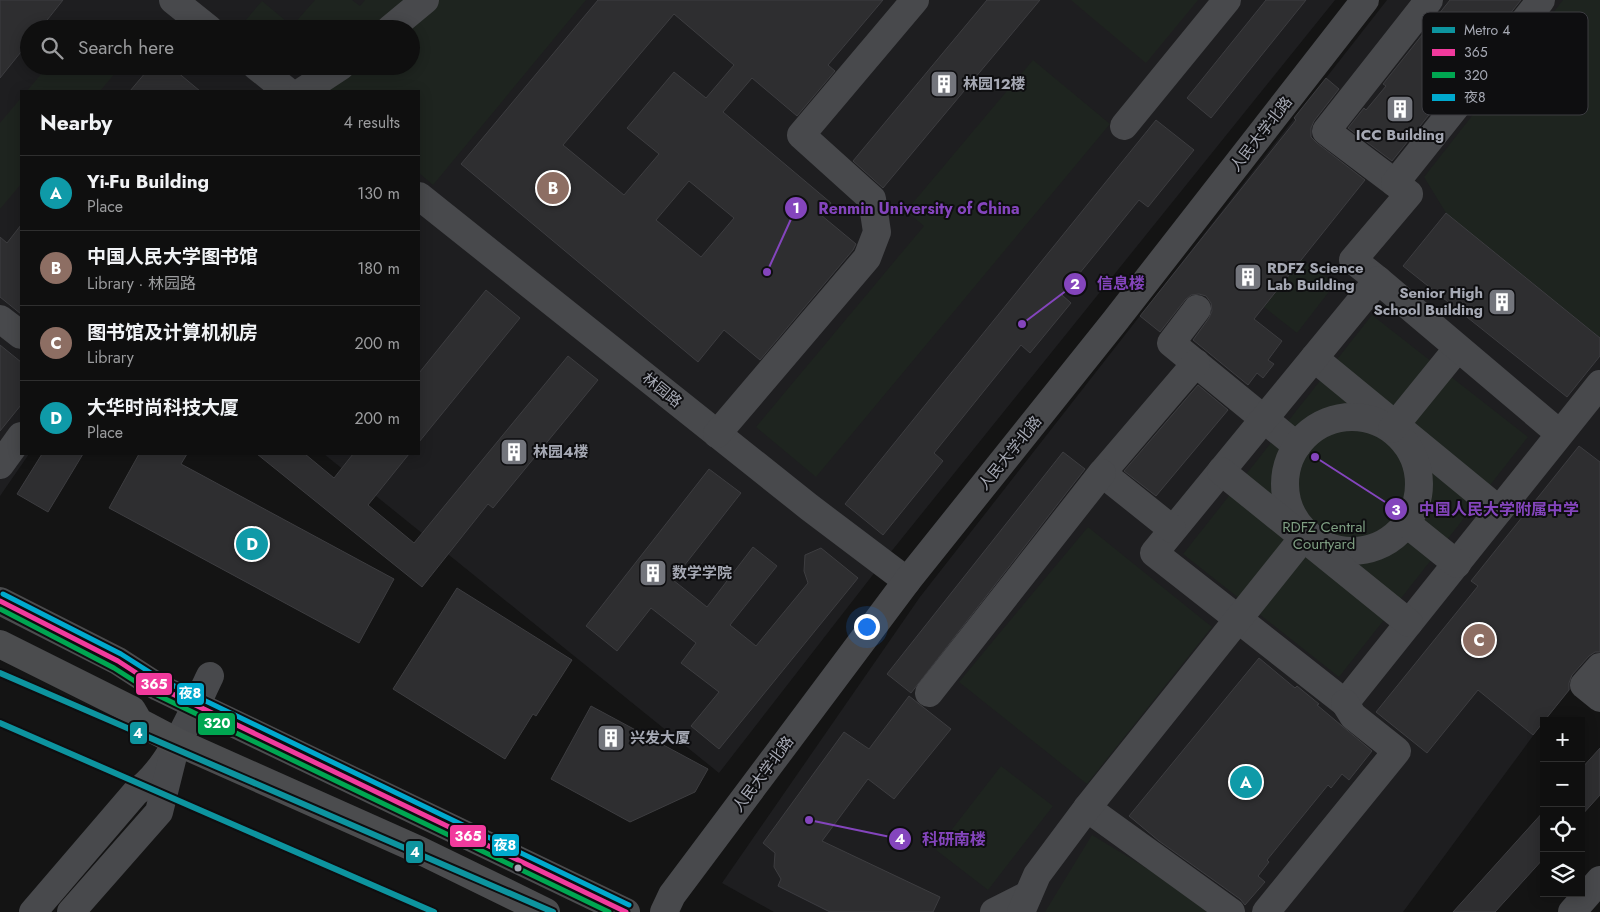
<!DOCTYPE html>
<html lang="en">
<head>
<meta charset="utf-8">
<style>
  body { margin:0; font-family:Jost,"Noto Sans SC",sans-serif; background:#1d1d1d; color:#f1f3f6 }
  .controls { position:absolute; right:15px; bottom:15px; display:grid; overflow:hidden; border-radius:0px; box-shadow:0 2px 12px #0003 }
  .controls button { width:45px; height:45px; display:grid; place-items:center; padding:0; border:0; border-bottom:1px solid #2f2f2f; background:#0f0f0f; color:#f1f3f6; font:25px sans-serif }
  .you { position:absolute; left:866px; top:626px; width:18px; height:18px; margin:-12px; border:4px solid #fff; border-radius:50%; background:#1a73e8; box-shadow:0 0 0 8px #1a73e833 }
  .badge { display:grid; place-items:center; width:32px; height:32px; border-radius:50%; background:#db2777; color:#fff; font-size:16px; font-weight:700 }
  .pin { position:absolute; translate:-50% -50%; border:2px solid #fff; box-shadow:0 1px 5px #0006 }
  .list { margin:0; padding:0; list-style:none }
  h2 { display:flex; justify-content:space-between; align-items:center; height:65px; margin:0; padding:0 20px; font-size:21px }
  h2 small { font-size:16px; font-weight:400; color:#9b9c9e }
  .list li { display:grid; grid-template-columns:32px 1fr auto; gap:15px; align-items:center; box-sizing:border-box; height:75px; padding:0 20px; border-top:1px solid #2f2f2f }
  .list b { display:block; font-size:19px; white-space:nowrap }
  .list p { margin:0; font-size:16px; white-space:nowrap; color:#9b9c9e }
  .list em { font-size:16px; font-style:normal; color:#9b9c9e }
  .icon { flex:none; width:28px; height:28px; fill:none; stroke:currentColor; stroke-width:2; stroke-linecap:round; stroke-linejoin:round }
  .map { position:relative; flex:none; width:1600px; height:912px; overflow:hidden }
  .search { position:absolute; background:#0f0f0f; box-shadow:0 2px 12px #0003; left:20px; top:20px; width:400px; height:55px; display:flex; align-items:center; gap:12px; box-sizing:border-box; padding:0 18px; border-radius:28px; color:#9b9c9e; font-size:19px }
  .panel { position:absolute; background:#0f0f0f; box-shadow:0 2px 12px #0003; left:20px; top:90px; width:400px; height:365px; border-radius:0px }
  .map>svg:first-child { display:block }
</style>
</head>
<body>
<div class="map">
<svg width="1600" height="912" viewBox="0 0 1600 912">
  <rect width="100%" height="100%" fill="#141414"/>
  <g fill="#1e1e20" fill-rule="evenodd">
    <path d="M0,0H1335L882,563L719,773L324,454H419V91H21V454H29L0,496ZM29,29H411V66H29Z"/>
    <polygon points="1387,0 1600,0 1600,654 1544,721 1403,912 774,912 722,883 920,597"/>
  </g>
  <g fill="#1e241f">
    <polygon points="315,0 352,0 360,6 365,0 412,0 380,29 238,29 262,1 292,26"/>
    <polygon points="437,0 586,0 433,185 419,173 419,91 320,91 352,66 411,66 411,29"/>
    <polygon points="1071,0 1198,0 1146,63"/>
    <polygon points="1563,0 1600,0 1600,338 1446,213 1424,177"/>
    <polygon points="1033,60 1110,124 816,477 756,427 924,226 906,211"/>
    <polygon points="48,66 121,66 100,91 27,91"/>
    <polygon points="21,98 21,184 0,209 0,123"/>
    <polygon points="1302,259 1335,284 1297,333 1264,307"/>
    <polygon points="1372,315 1528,437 1339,677 1183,554"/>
    <polygon points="1088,527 1212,627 1087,784 959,682"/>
    <polygon points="1001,766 1053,806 988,890 936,850"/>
    <polygon points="1092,835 1219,912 1045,912"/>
  </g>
  <g fill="#2e2e30" stroke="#3d3d40" fill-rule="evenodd">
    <polygon points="0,0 63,0 40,29 29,29 29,42 0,78"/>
    <path d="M598,0H883L828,65L835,71L797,116L752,78L723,112L831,203L821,215L856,244L853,250L760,360L724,330L698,362L461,164ZM674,14L734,65L706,98L674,72L627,128L659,154L624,195L563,145ZM689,181L734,218L701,257L656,220Z"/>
    <polygon points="987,0 1040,0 883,188 853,161"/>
    <polygon points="1266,0 1306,0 1211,118 1187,98"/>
    <polygon points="1450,0 1521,0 1392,161 1348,128 1364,108 1366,110 1386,86 1383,84"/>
    <polygon points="151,66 170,66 200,91 130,91"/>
    <polygon points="1326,78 1339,89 1314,121 1311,128 1311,137 1317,143 1365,180 1254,319 1282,341 1268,360 1274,364 1263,378 1257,373 1248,385 1193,340 1209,318 1212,311 1211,303 1206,296 1199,294 1191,295 1185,300 1160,332 1140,316 1296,120 1294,118"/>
    <polygon points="1156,120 1194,150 1148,207 1139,200 1062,295 1071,303 1030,353 1021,345 934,453 943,461 883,535 845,504"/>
    <polygon points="1446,213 1600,338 1600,356 1567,397 1403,266"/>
    <polygon points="21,225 21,314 0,297 0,237 7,243"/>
    <polygon points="486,290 520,318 419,442 419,373"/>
    <polygon points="0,345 21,362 21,405 0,431"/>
    <polygon points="568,356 598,380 493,508 488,504 422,587 257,454 305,454 334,478 353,454 409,454 368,505 414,543"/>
    <polygon points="1198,385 1228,410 1156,496 1124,471"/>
    <polygon points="1579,446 1600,462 1600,652 1595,652 1589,656 1572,675 1569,683 1569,690 1533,735 1478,690 1427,753 1376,712 1478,586 1471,581"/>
    <polygon points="1063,452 1085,469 911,693 887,674"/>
    <polygon points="42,454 83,454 48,512 17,494"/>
    <polygon points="139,454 187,454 181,464 394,579 359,643 109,508"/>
    <polygon points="709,469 741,493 673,580 707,607 753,547 777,566 730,625 756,646 808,583 804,571 805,555 821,548 858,578 719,749 691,726 719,692 681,663 696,643 651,608 617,651 586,626"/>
    <polygon points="457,588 572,660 536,716 533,714 505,759 393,689"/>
    <polygon points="1259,658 1295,688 1297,686 1319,704 1317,705 1372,751 1349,780 1342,774 1331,788 1328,785 1267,860 1269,862 1258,876 1265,882 1245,905 1240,899 1159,841 1129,816"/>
    <polygon points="909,696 951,729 894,799 868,779 822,841 940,897 933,912 830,912 778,886 781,879 774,867 775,853 763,843 844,732 869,749"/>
    <polygon points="591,706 708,769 695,792 630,822 551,779"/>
    <polygon points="1600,748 1600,795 1581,816 1581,769"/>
    <polygon points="1544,811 1544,858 1495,912 1453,912"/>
  </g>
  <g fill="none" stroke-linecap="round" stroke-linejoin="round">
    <g stroke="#48494c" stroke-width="28">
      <polyline points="173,0 209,29"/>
      <polyline points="390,29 425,0"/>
      <polyline points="256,66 287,91"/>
      <polyline points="303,91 341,66"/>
      <polyline points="1124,126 1227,0"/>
      <polyline points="1395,183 1326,131 1429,0"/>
      <polyline points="419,196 809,507 907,581"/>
      <polyline points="1378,280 1353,260 1409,194 1395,183 1541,0"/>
      <polyline points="1197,309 1171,343 1297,446"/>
      <polyline points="0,319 21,335"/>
      <polyline points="1314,358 1499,510"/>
      <circle cx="1352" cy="484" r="67"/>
      <polyline points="1392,429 1457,349"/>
      <polyline points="717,434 867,258 877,232 872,199 801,135 915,0"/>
      <polyline points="1560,434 1378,280 1154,553 1345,703 1600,384"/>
      <polyline points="0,465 21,436"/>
      <polyline points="1221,471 1409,623"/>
      <polyline points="1406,523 1457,564"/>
      <polyline points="1172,529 1102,473 1196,363"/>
      <polyline points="1600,667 1584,685 1600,698"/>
      <polyline points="929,693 1102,473"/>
      <polyline points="1087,808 1231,912"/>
      <path d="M33,912L136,792C169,770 193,711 210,676"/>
      <polyline points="71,912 159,812 173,756"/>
      <polyline points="664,912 672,895 907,581 1115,321 1365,0"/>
      <polyline points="994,912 1028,895"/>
      <polyline points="1021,912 1037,875 1087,808 1307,533"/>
      <polyline points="1266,912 1397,751 1353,716 1345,703"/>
      <polyline points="1572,912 1600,880"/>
    </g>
    <g stroke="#4b4c4e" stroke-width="28">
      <polyline points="0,601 118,661 158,687 626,912"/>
      <polyline points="0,644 132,710 139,722 177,742 419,850 546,912"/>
    </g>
    <defs>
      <polyline id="bus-1" points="0,601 118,661 158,687 626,912"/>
      <polyline id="bus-2" points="0,609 114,668 155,694 609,912"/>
      <polyline id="bus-3" points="3,594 121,654 162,680 629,905"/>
    </defs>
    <use href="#bus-1" stroke="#0e0e10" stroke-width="9"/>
    <use href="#bus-2" stroke="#0e0e10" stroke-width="9"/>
    <use href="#bus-3" stroke="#0e0e10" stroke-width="9"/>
    <use href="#bus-1" stroke="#f13a9d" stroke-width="5"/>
    <use href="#bus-2" stroke="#00a651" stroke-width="5"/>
    <use href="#bus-3" stroke="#00a9ce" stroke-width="5"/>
    <defs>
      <g id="metro-1">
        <polyline points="0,673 553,912"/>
        <polyline points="0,723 434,912"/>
      </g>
    </defs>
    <use href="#metro-1" stroke="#0e0e10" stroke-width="10"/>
    <use href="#metro-1" stroke="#0d949f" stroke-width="6"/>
  </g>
  <defs>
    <symbol id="building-square" viewBox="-11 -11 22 22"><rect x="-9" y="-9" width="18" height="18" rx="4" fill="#73757c" stroke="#0e0e10"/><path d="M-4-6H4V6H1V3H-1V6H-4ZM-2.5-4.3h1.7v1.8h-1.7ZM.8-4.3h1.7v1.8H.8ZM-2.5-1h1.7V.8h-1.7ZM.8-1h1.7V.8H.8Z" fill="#fff"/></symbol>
  </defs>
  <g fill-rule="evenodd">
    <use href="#building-square" x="928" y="68" width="32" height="32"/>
    <use href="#building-square" x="1384" y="93" width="32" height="32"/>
    <use href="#building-square" x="1232" y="261" width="32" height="32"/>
    <use href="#building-square" x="1486" y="286" width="32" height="32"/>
    <use href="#building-square" x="498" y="436" width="32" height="32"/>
    <use href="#building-square" x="637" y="557" width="32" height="32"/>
    <use href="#building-square" x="595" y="722" width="32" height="32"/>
  </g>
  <circle fill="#a6a9b4" stroke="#0e0e10" stroke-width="2" cx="518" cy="868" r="4.5"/>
  <g text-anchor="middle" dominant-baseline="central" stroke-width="4" stroke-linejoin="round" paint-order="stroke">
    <g font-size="15" font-weight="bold" fill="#a6a9b4" stroke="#0e0e10" text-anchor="start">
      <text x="963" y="84">林园12楼</text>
      <text x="1400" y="135" text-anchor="middle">ICC Building</text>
      <text x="1267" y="268">RDFZ Science<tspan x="1267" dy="17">Lab Building</tspan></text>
      <text x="1483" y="293" text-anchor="end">Senior High<tspan x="1483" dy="17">School Building</tspan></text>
      <text x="533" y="452">林园4楼</text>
      <text x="672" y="573">数学学院</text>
      <text x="630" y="738">兴发大厦</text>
    </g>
    <g font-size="15" fill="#a6a9b4" stroke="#0e0e10">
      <text transform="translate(1261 134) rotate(-52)">人民大学北路</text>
      <text transform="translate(662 390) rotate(39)">林园路</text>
      <text transform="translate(1010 453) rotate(-51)">人民大学北路</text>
      <text transform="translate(763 774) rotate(-53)">人民大学北路</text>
    </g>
    <g font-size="15" fill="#7e9e82" stroke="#0e0e10">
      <text x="1324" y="527">RDFZ Central<tspan x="1324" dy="17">Courtyard</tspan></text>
    </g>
  </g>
  <rect x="1422" y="12" width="166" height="103" rx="8" fill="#0e0e10" stroke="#3c3c41" stroke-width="1"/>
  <rect x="1432" y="27" width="23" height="6" fill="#0d949f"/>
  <rect x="1432" y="49" width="23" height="7" fill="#f13a9d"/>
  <rect x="1432" y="72" width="23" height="6" fill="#00a651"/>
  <rect x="1432" y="94" width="23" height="7" fill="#00a9ce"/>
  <g font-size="14" fill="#a6a9b4">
    <text x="1464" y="35">Metro 4</text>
    <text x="1464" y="57">365</text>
    <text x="1464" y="80">320</text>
    <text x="1464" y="102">夜8</text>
  </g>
  <path fill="none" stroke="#8445bd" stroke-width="2" d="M767 272L796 208M1022 324L1075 284M1315 457L1396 509M809 820L900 839"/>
  <g fill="#8445bd" stroke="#0e0e10" stroke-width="2">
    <circle cx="767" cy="272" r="5"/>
    <circle cx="1022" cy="324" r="5"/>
    <circle cx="1315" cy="457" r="5"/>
    <circle cx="809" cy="820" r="5"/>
    <circle cx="796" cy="208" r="12"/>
    <circle cx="1075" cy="284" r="12"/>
    <circle cx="1396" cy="509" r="12"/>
    <circle cx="900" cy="839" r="12"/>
  </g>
  <g font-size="15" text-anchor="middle" font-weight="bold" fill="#fff">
    <text x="796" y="213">1</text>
    <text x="1075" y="289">2</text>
    <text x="1396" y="515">3</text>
    <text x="900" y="844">4</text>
  </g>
  <g font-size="16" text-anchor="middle" font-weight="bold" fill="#8445bd" stroke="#0e0e10" stroke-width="4" stroke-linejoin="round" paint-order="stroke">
    <text x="919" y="214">Renmin University of China</text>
    <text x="1121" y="289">信息楼</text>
    <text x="1499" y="515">中国人民大学附属中学</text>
    <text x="954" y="845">科研南楼</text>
  </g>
  <g stroke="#0e0e10" stroke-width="2">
    <rect x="135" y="672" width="38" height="24" rx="5" fill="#f13a9d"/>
    <rect x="176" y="682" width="29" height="24" rx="5" fill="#00a9ce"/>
    <rect x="197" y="712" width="39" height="24" rx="5" fill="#00a651"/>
    <rect x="129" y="721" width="19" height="24" rx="5" fill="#0d949f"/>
    <rect x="449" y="824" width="38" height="24" rx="5" fill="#f13a9d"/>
    <rect x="491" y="833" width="29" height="24" rx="5" fill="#00a9ce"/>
    <rect x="405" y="840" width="19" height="24" rx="5" fill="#0d949f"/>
  </g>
  <g font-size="14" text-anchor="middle" font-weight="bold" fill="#fff">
    <text x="154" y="689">365</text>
    <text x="190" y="698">夜8</text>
    <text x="217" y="728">320</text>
    <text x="138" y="738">4</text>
    <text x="468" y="841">365</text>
    <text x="505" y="850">夜8</text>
    <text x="415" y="857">4</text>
  </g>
</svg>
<div class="controls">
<button>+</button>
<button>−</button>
<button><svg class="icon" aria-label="locate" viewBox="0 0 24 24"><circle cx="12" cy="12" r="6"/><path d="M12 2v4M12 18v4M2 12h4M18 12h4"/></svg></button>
<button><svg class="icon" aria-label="layers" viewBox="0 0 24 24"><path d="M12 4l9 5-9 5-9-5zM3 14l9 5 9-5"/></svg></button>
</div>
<div class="you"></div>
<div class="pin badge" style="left:1246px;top:782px;background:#0f9aa8">A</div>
<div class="pin badge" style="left:553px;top:188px;background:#8d6e63">B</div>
<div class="pin badge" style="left:1479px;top:640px;background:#8d6e63">C</div>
<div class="pin badge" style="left:252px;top:544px;background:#0f9aa8">D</div>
<div class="search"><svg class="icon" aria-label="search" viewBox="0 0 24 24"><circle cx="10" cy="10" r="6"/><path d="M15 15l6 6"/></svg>Search here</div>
<section class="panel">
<h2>Nearby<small>4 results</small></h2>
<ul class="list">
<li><span class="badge" style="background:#0f9aa8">A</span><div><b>Yi-Fu Building</b><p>Place</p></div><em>130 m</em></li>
<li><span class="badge" style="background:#8d6e63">B</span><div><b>中国人民大学图书馆</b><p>Library · 林园路</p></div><em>180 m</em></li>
<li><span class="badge" style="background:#8d6e63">C</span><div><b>图书馆及计算机机房</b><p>Library</p></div><em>200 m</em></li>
<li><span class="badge" style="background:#0f9aa8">D</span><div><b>大华时尚科技大厦</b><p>Place</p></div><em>200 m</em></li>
</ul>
</section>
</div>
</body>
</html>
